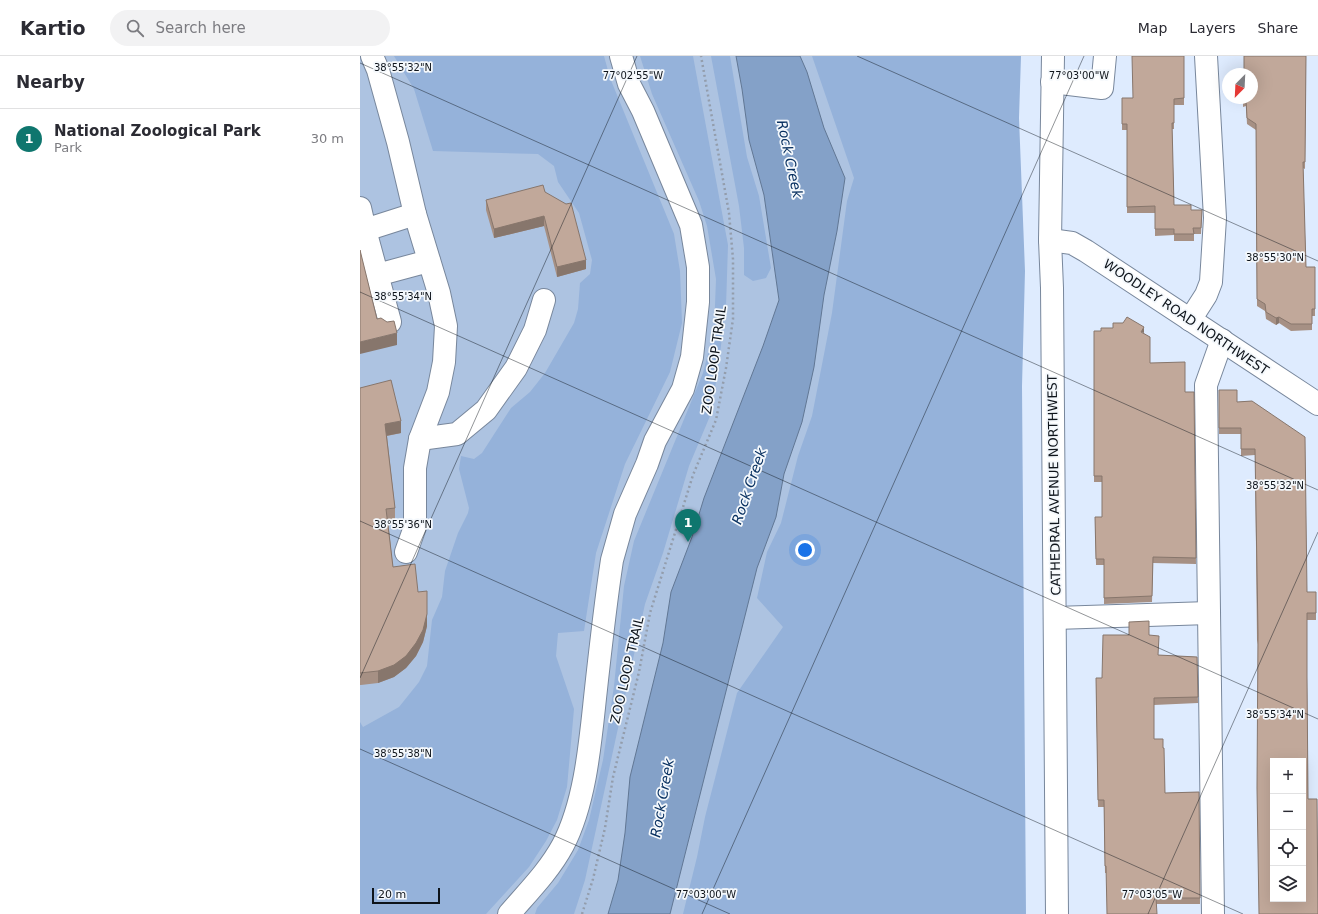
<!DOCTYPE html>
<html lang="en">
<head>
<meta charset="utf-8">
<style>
  body { margin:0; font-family:"DejaVu Sans",sans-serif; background:#f2f2f3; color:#2b2b33 }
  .controls { position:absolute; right:12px; bottom:12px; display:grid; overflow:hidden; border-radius:0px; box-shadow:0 4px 16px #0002 }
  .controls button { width:36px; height:36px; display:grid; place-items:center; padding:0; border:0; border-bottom:1px solid #e1e1e2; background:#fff; color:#2b2b33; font:20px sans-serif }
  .compass { position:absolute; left:862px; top:12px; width:36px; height:36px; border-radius:50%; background:#fff; box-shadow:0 4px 16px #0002; rotate:204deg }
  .scale { position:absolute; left:12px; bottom:10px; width:68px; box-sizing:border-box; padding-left:4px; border:2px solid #0e141b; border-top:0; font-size:11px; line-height:14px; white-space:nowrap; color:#0e141b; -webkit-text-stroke:3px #f4f8fc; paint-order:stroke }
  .you { position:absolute; left:445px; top:494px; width:14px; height:14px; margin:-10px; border:3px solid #fff; border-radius:50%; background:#1a73e8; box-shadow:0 0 0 6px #1a73e833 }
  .badge { display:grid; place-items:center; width:26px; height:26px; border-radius:50%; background:#0f766e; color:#fff; font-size:13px; font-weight:700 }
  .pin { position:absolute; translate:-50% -33px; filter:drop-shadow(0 1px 2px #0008) }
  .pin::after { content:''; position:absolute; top:21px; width:14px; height:12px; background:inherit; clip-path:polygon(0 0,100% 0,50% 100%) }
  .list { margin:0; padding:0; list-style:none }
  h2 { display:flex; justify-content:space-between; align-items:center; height:52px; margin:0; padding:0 16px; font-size:17px }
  h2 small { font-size:13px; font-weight:400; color:#7c7c81 }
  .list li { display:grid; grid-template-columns:26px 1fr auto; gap:12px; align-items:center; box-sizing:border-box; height:60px; padding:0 16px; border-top:1px solid #e1e1e2 }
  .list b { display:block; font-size:15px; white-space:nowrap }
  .list p { margin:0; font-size:13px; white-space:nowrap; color:#7c7c81 }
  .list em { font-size:13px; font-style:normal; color:#7c7c81 }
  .icon { flex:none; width:22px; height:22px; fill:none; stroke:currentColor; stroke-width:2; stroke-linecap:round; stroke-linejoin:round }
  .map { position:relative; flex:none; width:958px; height:858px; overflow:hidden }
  header { display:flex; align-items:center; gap:24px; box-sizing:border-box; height:56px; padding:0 20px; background:#fff; border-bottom:1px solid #e1e1e2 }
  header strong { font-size:19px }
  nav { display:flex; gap:22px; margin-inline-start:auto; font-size:14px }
  .search { width:280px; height:36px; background:#f2f2f3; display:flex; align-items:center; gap:10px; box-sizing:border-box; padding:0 14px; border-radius:22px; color:#7c7c81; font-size:15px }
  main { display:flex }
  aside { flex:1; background:#fff }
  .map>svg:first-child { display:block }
</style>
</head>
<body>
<header>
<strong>Kartio</strong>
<div class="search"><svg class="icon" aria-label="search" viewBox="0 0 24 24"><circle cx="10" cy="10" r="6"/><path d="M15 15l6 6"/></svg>Search here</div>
<nav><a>Map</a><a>Layers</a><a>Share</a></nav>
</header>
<main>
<aside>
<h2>Nearby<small></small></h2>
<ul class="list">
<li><span class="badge">1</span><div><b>National Zoological Park</b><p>Park</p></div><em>30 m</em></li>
</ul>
</aside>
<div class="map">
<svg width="958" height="858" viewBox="0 0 958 858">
  <rect width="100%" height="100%" fill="#deebfe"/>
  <polygon fill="#adc3e1" points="0,0 653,0 663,858 0,858"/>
  <g fill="#95b2da">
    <polygon points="34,0 244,0 250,22 314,178 320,215 322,267 310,316 265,408 236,497 224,575 198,577 196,600 214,653 207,731 197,764 186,785 169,811 126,858 0,858 0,666 3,671 39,651 59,626 67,610 72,564 82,541 85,515 98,477 108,457 109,452 99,413 101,400 114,403 122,397 151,352 170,336 185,317 214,267 218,253 220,227 230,218 232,204 219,157 198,126 194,110 178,98 73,95 54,33"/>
    <polygon points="280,0 333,0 368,189 366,251 357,320 350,360 329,410 303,497 285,548 225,824 214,858 175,858 177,852 198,827 218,794 229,764 243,704 254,630 264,530 274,485 343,317 354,275 356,223 347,170 339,145 292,38"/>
    <polygon points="351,0 370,0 387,101 399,140 411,212 406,222 393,225 384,219 384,192 379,150"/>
    <polygon points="452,0 661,0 659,62 665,215 662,330 666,858 323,858 337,801 345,761 377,637 423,571 397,542 407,496 421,467 438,400 452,360 472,257 487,145 494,122"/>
  </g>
  <polygon fill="#84a1c8" stroke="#617794" points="376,0 440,0 447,16 464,72 485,122 477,175 464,239 454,311 442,366 424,418 416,461 397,512 310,858 248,858 258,824 265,777 270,721 303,587 311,536 332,481 344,442 403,290 419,244 404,139 389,84 382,33"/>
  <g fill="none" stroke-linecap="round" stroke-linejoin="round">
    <defs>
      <g id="minor">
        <polyline points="12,0 18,14 38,86 55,158 79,237 86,270 84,306 78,336 60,383 55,412 55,471 46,496"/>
        <polyline points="693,0 690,184 692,232 697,858"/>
        <polyline points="692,26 742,32 745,0"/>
        <polyline points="0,152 5,174 55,158"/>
        <polyline points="5,174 30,266"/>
        <polyline points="690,184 712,187 726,195 958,348"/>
        <polyline points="17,219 69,205"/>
        <polyline points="830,264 846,239 851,226 855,162 846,0"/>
        <polyline points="60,383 97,378 126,354 156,312 175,274 184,244"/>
        <polyline points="695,562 849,557"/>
        <path d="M149,858C168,836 189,815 203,789C225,747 230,689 235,642C240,596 245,550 252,504L265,458L287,408L295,385L323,333L332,301L338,246V211L331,169L283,55L269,28L261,0"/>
        <polyline points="853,858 846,329 862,284"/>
      </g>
    </defs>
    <use href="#minor" stroke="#78879c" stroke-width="24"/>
    <polyline stroke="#939dac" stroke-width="2.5" stroke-dasharray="2 3" stroke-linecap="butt" points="222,858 233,823 245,772 253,721 279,616 290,557 333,419 356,364 366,312 373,263 373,203 369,157 341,0"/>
    <use href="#minor" stroke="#fff" stroke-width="22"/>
  </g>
  <g fill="#a69084">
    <polygon points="824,0 824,49 814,49 814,73 812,73 814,149 831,154 842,154 841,178 834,178 834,185 814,185 814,179 795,180 795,157 767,157 767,74 762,74 762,42 773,42"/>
    <polygon points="946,0 945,113 943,112 946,211 955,211 955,260 952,260 952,274 931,275 919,267 916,269 906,263 905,255 897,250 896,74 887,68 886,50 883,51 883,42"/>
    <polygon points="185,136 226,213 197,221 184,170 134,182 126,154 126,144"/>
    <polygon points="734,275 784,277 790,307 825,336 834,336 836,508 793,507 792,546 744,548 744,509 736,509 735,461 742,461 742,426 734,426"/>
    <polygon points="0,332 41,377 27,380 35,452 35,464 28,465 33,511 58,536 67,570 63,586 56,600 46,612 34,621 18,627 1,629 0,629"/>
    <polygon points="859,334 877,346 892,345 947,536 956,536 956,564 947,564 947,622 948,743 958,858 897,584 895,399 881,400 881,378 859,378"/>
    <polygon points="769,579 789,579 798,599 837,601 838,647 794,649 794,683 803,692 805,737 839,736 840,848 796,848 746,817 745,817 744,751 738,751 736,622 742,622"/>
  </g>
  <g fill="#87766c">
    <polygon points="184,160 184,170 134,182 134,173"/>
    <polygon points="226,204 226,213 197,221 197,211"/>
    <polygon points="919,261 919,267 916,269 916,262"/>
    <polygon points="784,271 784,277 781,276"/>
    <polygon points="37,277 37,289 0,298 0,286"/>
    <polygon points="41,365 41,377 25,380 25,368"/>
    <polygon points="67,535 67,570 63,586 56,600 46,612 34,621 18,627 18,615"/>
  </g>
  <g fill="#c1a89a" stroke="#87766c" fill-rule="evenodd">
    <polygon points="772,0 824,0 824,42 814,43 814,67 812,67 814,149 831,149 831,154 842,154 841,172 833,172 834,178 814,178 814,173 795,173 795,150 767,151 767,68 762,68 762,42 773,42"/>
    <polygon points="884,0 946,0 945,106 943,106 946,211 955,211 955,253 952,253 952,268 931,268 919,261 916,262 906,256 905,248 897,243 896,68 887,62 886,44 883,44 883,42 892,42 892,18 884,18"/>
    <polygon points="183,129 185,136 206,148 211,147 226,204 197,211 184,160 134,173 126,144"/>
    <polygon points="0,194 17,263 21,262 27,266 34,265 37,277 0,286"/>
    <polygon points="767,261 784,271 781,276 790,281 790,307 825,306 825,336 834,336 836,502 793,501 792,540 744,542 744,503 736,503 735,461 742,461 742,420 734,420 734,275 741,275 741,272 753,272 753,267 763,267"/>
    <polygon points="31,324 41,365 25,368 35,452 26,453 33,511 55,508 58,536 67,535 67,558 63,574 56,587 46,600 34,609 18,615 0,617 0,332"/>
    <path d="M859,334H877V346L892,345L945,381L947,536H956V557H947V621L948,743H957L958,858H899L897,732L898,578L895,393H881V372H859ZM913,705H943V843H913Z"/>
    <polygon points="789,565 789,579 799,580 798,599 837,601 838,641 794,642 794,683 803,683 803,692 804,692 805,737 839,736 840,842 796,842 797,858 747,858 746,810 745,810 744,744 738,744 736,622 742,622 743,579 769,579 769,566"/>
  </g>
  <path fill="none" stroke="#0e141b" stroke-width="1" stroke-opacity="0.45" d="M497,0L958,205M0,7L958,434M0,236L958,663M0,465L883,858M0,622L277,0M0,693L370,858M342,858L724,0M788,858L958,476"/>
  <g text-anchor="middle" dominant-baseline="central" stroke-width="3.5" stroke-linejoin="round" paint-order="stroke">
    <g font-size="13" fill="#0e141b" stroke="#f4f8fc">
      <text transform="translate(826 261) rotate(34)">WOODLEY ROAD NORTHWEST</text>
      <text transform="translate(354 304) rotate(-82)">ZOO LOOP TRAIL</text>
      <text transform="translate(694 429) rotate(-91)">CATHEDRAL AVENUE NORTHWEST</text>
      <text transform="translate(267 614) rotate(-77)">ZOO LOOP TRAIL</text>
    </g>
    <g font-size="14" font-style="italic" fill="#083060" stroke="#f4f8fc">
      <text transform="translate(430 103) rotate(78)">Rock Creek</text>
      <text transform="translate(389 430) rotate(-71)">Rock Creek</text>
      <text transform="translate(302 742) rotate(-80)">Rock Creek</text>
    </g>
  </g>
  <g font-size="10" text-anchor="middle" fill="#0e141b" stroke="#f4f8fc" stroke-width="3.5" stroke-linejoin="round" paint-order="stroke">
    <text x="43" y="15">38°55'32"N</text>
    <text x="273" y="23">77°02'55"W</text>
    <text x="719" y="23">77°03'00"W</text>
    <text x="915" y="205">38°55'30"N</text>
    <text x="43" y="244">38°55'34"N</text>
    <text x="915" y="433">38°55'32"N</text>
    <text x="43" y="472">38°55'36"N</text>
    <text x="915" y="662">38°55'34"N</text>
    <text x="43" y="701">38°55'38"N</text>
    <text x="346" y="842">77°03'00"W</text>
    <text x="792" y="842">77°03'05"W</text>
  </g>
</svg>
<div class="controls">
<button>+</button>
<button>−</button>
<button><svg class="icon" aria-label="locate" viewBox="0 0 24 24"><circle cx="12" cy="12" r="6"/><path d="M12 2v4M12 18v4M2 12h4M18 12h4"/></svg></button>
<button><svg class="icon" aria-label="layers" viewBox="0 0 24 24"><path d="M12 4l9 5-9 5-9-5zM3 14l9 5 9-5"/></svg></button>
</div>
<svg class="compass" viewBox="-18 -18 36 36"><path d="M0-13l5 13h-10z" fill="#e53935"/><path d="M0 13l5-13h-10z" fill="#7c7c81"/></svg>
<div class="scale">20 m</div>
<div class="you"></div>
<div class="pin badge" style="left:328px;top:486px">1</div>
</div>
</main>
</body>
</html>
